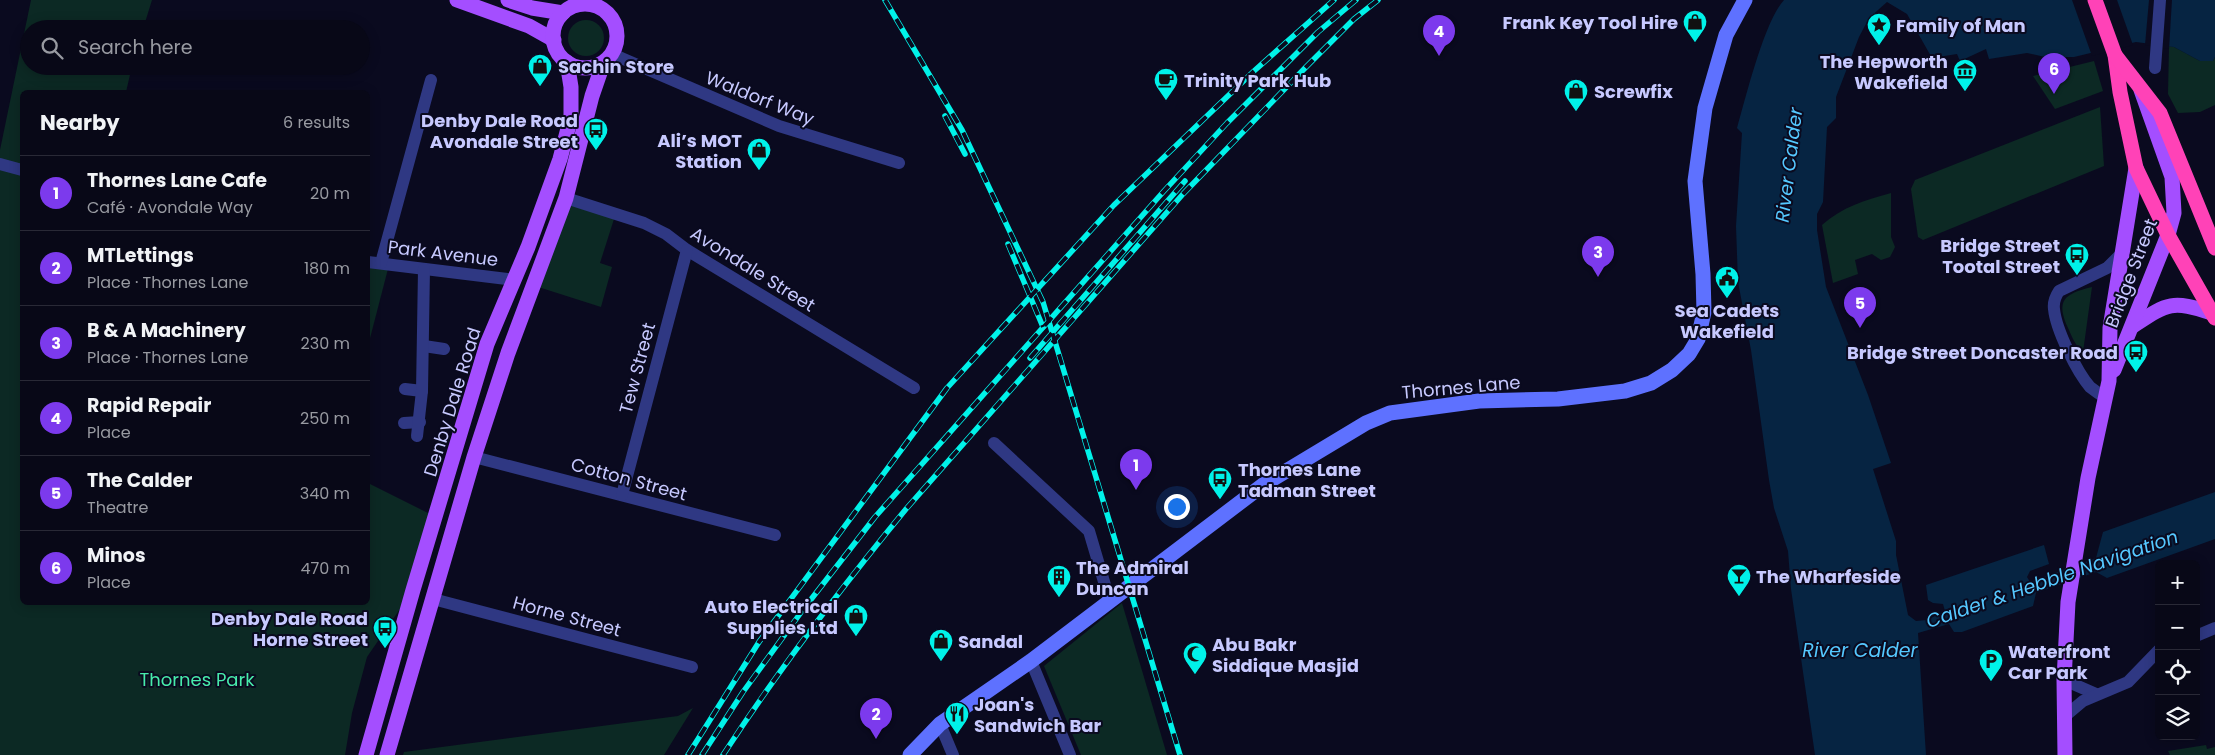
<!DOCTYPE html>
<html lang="en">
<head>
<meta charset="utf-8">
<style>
  body { margin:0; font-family:Poppins,sans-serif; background:#111120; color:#f1f3f6 }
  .controls { position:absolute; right:15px; bottom:15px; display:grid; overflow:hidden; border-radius:8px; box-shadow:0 2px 12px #0003 }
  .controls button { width:45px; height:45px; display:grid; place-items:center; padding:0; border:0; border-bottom:1px solid #292936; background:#080817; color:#f1f3f6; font:25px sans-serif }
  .you { position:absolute; left:1176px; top:506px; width:18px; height:18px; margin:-12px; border:4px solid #fff; border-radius:50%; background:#1a73e8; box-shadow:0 0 0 8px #1a73e833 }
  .badge { display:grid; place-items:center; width:32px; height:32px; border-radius:50%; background:#7c3aed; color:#fff; font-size:16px; font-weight:700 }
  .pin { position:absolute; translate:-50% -41px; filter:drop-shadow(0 1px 2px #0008) }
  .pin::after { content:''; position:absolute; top:26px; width:18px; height:15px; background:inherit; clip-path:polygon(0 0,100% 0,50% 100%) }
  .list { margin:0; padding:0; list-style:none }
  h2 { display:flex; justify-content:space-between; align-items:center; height:65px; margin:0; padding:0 20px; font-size:21px }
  h2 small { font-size:16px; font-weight:400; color:#989aa1 }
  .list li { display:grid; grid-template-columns:32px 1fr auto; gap:15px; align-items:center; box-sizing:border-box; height:75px; padding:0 20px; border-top:1px solid #292936 }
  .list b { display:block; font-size:19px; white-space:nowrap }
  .list p { margin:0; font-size:16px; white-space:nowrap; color:#989aa1 }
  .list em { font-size:16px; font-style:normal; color:#989aa1 }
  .icon { flex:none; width:28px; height:28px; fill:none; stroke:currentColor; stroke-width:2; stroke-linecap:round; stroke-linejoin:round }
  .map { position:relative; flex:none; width:2215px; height:755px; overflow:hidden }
  .search { position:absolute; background:#080817; box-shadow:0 2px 12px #0003; left:20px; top:20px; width:350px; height:55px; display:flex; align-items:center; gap:12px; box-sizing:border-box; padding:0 18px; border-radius:28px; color:#989aa1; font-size:19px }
  .panel { position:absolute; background:#080817; box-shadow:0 2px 12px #0003; left:20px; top:90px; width:350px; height:515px; border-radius:8px }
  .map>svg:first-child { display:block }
</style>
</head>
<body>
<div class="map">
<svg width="2215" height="755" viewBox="0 0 2215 755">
  <rect width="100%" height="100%" fill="#0a0a1f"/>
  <g fill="#0c2924">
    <polygon points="31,0 152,0 143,29 29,29 29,66 132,66 126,92 22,92 22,602 368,602 368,483 436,517 413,590 367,657 352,713 345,755 0,755 0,150"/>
    <circle cx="586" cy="38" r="18"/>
    <polygon points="2169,46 2174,47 2200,61 2213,61 2215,57 2215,105 2200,112 2178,113 2168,94"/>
    <polygon points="2094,61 2103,91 2055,109 2033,76"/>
    <polygon points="2100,107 2104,166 1923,240 1918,237 1911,189 1915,180"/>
    <path d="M1891,193V237L1895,247L1890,257L1881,260L1872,254L1855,260L1858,274L1833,283L1822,225C1842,207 1865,200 1891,193Z"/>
    <polygon points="566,198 614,219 600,263 612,267 601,307 532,285"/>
    <polygon points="368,262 389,265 368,346"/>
    <path d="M2092,287L2083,352C2075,345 2072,337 2068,328C2056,301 2063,294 2092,287Z"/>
    <polygon points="1122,603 1167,755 1081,755 1044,666"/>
    <polygon points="693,708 664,755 403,755 404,752 678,716"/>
    <polygon points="2206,745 2207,749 2215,747 2215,755 2170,755 2168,751"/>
  </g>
  <path fill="#062442" d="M1784,0H2215V57L2213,61H2200L2174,47L2136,42L2074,57H2045L2027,53L1989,59L1986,49L1960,61L1957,54L1932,58L1907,14L1887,2L1869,18L1859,37L1836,97V118L1827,127L1823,202L1817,214V230L1826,287L1868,395L1891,463L1873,469L1896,541V555L1908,615L1916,621L1927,620L1945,611L1943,604L1933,603L1928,600L1926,585L2044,545L2049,564L2030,571L2027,577L2030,582L2096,558L2103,532L2215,492V539L2107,578L2096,572L2036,593L2033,606L1962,632H1954L1949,624L1918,633L1926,755H1815L1791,589L1788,551L1774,508L1769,480L1751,350L1738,282L1736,226L1742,133L1737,128C1746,97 1764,22 1784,0Z"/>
  <g fill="#0a0a1f">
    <polygon points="2072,0 2117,0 2133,45 2092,56"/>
    <polygon points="2149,0 2172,0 2169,49 2145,45"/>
  </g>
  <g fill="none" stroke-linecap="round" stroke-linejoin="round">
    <g stroke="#2f3883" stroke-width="12">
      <polyline points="612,54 779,126 899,163"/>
      <polyline points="2155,68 2160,0"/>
      <polyline points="0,164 22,170"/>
      <polyline points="566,198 644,223 666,234 687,250 914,388"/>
      <polyline points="368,262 515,280"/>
      <polyline points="381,263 431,80"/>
      <polyline points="424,346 444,349"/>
      <polyline points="405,389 422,391"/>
      <path d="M2106,398C2101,395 2095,391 2090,387C2077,372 2056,330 2054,309C2053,302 2055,297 2059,291L2107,268L2123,252"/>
      <polyline points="404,423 420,422"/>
      <polyline points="417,436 422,391 424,269"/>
      <polyline points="994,443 1089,531 1110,602"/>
      <polyline points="474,457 775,535"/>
      <polyline points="622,495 687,250"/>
      <polyline points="433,599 692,667"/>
      <polyline points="2196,636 2215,628"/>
      <polyline points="1031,661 1070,755"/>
      <polyline points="2064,680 2096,694"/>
      <polyline points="2064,717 2083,701 2128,682 2159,650"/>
      <polyline points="940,724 953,755"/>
    </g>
    <polyline stroke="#5e71ff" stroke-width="15" points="910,755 940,724 1031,661 1263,485 1366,423 1390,413 1479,401 1558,399 1625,391 1651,383 1672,370 1689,354 1698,339 1704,312 1703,274 1695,181 1705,108 1726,35 1745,0"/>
    <g stroke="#a44eff" stroke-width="15">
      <polyline points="457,0 529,26 554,40"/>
      <polyline points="508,0 532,8 563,13"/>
      <circle cx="585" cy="36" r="32"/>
      <path d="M2133,326C2168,303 2171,300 2212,313"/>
      <polyline points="2114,370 2168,235 2174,213 2172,177 2141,90"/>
      <polyline points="366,755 413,590 487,344 528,247 560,159 571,117 571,87 567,62"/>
      <polyline points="387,755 474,457 508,353 566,198 592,96 603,64"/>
      <polyline points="2065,755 2064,680 2068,602 2088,478 2109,381 2110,328 2136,168"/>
    </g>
    <g stroke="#ff42b7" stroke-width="15">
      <polyline points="2095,0 2115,55 2120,92 2136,168 2168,235 2215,318"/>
      <polyline points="2115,55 2160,113 2215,248"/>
    </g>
    <defs>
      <g id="rail">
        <polyline points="885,0 962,130 1043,302 1180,755"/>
        <polyline points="945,116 965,154"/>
        <polyline points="1008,244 1043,327"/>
        <polyline points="1030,358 1185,181"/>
        <polyline points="688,755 759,642 947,388 1114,205 1254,71 1334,0"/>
        <polyline points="702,755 743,692 802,611 875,517 1164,191 1227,123 1318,32 1356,0"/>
        <path d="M723,755C779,669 841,588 906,509L1183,194L1306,67L1354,19L1378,0"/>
      </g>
    </defs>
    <use href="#rail" stroke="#00f2e9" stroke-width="5.5"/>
    <use href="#rail" stroke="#0a0a1f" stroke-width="4" stroke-dasharray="11" stroke-linecap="butt"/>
  </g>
  <defs>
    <symbol id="shop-pin" viewBox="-11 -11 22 30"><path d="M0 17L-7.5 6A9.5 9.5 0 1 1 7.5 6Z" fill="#00f2e9" stroke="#0a0a1f"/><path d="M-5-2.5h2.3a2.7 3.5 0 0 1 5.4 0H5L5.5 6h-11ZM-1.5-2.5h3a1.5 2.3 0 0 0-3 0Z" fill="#111"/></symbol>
    <symbol id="sight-pin" viewBox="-11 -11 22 30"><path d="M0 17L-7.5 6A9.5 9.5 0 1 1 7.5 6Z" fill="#00f2e9" stroke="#0a0a1f"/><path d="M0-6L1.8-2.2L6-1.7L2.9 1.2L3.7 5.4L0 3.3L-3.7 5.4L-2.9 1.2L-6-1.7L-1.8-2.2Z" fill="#111"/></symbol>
    <symbol id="museum-pin" viewBox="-11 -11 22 30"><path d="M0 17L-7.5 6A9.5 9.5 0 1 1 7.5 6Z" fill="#00f2e9" stroke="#0a0a1f"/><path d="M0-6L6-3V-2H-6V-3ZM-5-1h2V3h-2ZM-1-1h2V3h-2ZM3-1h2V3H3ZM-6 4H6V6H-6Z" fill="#111"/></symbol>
    <symbol id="cafe-pin" viewBox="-11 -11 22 30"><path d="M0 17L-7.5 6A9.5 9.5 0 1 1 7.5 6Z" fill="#00f2e9" stroke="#0a0a1f"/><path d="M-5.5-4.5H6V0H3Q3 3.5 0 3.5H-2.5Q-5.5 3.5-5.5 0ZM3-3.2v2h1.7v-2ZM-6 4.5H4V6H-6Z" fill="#111"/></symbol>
    <symbol id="bus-pin" viewBox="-11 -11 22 30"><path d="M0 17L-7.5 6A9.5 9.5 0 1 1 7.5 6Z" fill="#00f2e9" stroke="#0a0a1f"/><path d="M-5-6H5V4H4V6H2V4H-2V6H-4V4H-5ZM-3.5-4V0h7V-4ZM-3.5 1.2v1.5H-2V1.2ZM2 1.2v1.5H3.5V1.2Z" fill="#111"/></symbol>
    <symbol id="civic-pin" viewBox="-11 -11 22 30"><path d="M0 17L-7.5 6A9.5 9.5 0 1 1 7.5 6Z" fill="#00f2e9" stroke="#0a0a1f"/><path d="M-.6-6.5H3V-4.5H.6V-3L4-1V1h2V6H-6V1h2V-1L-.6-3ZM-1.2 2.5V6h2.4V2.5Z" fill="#111"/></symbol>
    <symbol id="bar-pin" viewBox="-11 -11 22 30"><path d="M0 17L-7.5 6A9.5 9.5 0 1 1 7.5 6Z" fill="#00f2e9" stroke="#0a0a1f"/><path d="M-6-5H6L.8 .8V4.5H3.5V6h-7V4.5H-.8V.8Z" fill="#111"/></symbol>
    <symbol id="building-pin" viewBox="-11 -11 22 30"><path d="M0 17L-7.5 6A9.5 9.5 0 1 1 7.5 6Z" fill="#00f2e9" stroke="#0a0a1f"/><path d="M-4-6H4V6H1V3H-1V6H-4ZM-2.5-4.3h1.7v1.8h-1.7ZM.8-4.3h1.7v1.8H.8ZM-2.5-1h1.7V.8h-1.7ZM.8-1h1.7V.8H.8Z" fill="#111"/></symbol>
    <symbol id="mosque-pin" viewBox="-11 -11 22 30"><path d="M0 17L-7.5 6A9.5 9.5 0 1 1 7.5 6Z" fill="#00f2e9" stroke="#0a0a1f"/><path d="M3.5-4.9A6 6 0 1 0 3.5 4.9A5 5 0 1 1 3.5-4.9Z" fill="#111"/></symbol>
    <symbol id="parking-pin" viewBox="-11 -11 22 30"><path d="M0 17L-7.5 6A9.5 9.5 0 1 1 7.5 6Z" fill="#00f2e9" stroke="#0a0a1f"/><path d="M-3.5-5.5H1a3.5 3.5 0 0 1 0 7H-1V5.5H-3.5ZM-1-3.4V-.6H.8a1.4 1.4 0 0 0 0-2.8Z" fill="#111"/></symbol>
    <symbol id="restaurant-pin" viewBox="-11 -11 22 30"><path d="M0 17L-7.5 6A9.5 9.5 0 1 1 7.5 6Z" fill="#00f2e9" stroke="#0a0a1f"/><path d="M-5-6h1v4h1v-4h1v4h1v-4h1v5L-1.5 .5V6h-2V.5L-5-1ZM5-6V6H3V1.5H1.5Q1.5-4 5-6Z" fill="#111"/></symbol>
  </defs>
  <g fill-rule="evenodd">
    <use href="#shop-pin" x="1681" y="8" width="28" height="38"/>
    <use href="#sight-pin" x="1865" y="11" width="28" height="38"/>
    <use href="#shop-pin" x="526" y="52" width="28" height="38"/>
    <use href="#museum-pin" x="1951" y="57" width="28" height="38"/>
    <use href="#cafe-pin" x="1152" y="66" width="28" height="38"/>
    <use href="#shop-pin" x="1562" y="77" width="28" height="38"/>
    <use href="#bus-pin" x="582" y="116" width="28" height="38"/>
    <use href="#shop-pin" x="745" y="136" width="28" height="38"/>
    <use href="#bus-pin" x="2063" y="241" width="28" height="38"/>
    <use href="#civic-pin" x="1713" y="264" width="28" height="38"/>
    <use href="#bus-pin" x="2122" y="338" width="28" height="38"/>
    <use href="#bus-pin" x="1206" y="465" width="28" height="38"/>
    <use href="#bar-pin" x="1725" y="562" width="28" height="38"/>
    <use href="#building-pin" x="1045" y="563" width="28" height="38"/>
    <use href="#shop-pin" x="842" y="602" width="28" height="38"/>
    <use href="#bus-pin" x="371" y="614" width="28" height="38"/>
    <use href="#shop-pin" x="927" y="627" width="28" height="38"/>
    <use href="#mosque-pin" x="1181" y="640" width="28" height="38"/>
    <use href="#parking-pin" x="1977" y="647" width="28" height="38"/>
    <use href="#restaurant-pin" x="943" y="700" width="28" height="38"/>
  </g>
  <g text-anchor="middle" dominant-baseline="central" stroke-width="4" stroke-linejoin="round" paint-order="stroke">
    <g font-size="18" font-weight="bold" fill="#c7c9ff" stroke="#0a0a1f" text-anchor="start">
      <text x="1678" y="22" text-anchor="end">Frank Key Tool Hire</text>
      <text x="1896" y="25">Family of Man</text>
      <text x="1948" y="61" text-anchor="end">The Hepworth<tspan x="1948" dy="21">Wakefield</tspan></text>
      <text x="558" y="66">Sachin Store</text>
      <text x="1184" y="80">Trinity Park Hub</text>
      <text x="1594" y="91">Screwfix</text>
      <text x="578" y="120" text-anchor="end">Denby Dale Road<tspan x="578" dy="21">Avondale Street</tspan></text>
      <text x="742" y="140" text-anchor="end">Ali’s MOT<tspan x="742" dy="21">Station</tspan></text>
      <text x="2060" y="245" text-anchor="end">Bridge Street<tspan x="2060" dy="21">Tootal Street</tspan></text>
      <text x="1727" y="310" text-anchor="middle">Sea Cadets<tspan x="1727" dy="21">Wakefield</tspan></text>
      <text x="2118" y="352" text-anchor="end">Bridge Street Doncaster Road</text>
      <text x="1238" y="469">Thornes Lane<tspan x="1238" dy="21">Tadman Street</tspan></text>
      <text x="1076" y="567">The Admiral<tspan x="1076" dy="21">Duncan</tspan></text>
      <text x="1756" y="576">The Wharfeside</text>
      <text x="838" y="606" text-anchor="end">Auto Electrical<tspan x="838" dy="21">Supplies Ltd</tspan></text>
      <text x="368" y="618" text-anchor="end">Denby Dale Road<tspan x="368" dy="21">Horne Street</tspan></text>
      <text x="958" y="641">Sandal</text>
      <text x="1212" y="644">Abu Bakr<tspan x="1212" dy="21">Siddique Masjid</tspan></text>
      <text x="2008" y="651">Waterfront<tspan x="2008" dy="21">Car Park</tspan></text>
      <text x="974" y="704">Joan's<tspan x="974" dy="21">Sandwich Bar</tspan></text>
    </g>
    <g font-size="18" fill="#c7c9ff" stroke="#0a0a1f">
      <text transform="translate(760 98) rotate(22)">Waldorf Way</text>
      <text transform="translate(443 253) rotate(7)">Park Avenue</text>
      <text transform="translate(753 269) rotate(32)">Avondale Street</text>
      <text transform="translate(2131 273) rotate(-69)">Bridge Street</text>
      <text transform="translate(637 368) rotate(-75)">Tew Street</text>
      <text transform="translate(1461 387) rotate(-5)">Thornes Lane</text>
      <text transform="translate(452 402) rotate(-73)">Denby Dale Road</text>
      <text transform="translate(629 479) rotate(15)">Cotton Street</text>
      <text transform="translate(567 616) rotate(15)">Horne Street</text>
    </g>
    <g font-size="18" fill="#47ebab" stroke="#0a0a1f">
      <text x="197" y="679">Thornes Park</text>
    </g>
    <g font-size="19" font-style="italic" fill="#55c8ff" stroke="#0a0a1f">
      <text transform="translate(1789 165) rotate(-83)">River Calder</text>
      <text transform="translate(2052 579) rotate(-19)">Calder &amp; Hebble Navigation</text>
      <text x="1860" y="650">River Calder</text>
    </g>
  </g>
</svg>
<div class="controls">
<button>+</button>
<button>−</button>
<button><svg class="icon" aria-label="locate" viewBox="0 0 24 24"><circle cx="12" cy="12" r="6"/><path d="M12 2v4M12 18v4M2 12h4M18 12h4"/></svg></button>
<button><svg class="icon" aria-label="layers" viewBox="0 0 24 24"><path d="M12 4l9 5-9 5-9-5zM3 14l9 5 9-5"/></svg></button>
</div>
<div class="you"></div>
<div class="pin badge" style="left:1136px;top:490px">1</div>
<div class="pin badge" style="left:876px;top:739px">2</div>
<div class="pin badge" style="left:1598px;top:277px">3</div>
<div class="pin badge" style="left:1439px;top:56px">4</div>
<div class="pin badge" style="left:1860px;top:328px">5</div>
<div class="pin badge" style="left:2054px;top:94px">6</div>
<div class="search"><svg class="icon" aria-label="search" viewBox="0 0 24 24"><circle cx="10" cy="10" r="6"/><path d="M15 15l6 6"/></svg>Search here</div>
<section class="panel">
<h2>Nearby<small>6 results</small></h2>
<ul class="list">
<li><span class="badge">1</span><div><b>Thornes Lane Cafe</b><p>Café · Avondale Way</p></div><em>20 m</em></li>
<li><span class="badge">2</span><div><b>MTLettings</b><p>Place · Thornes Lane</p></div><em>180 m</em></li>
<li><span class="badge">3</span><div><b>B &amp; A Machinery</b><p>Place · Thornes Lane</p></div><em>230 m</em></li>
<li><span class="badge">4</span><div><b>Rapid Repair</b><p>Place</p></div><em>250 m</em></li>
<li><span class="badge">5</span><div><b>The Calder</b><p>Theatre</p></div><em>340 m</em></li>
<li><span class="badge">6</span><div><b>Minos</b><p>Place</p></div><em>470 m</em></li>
</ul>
</section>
</div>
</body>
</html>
